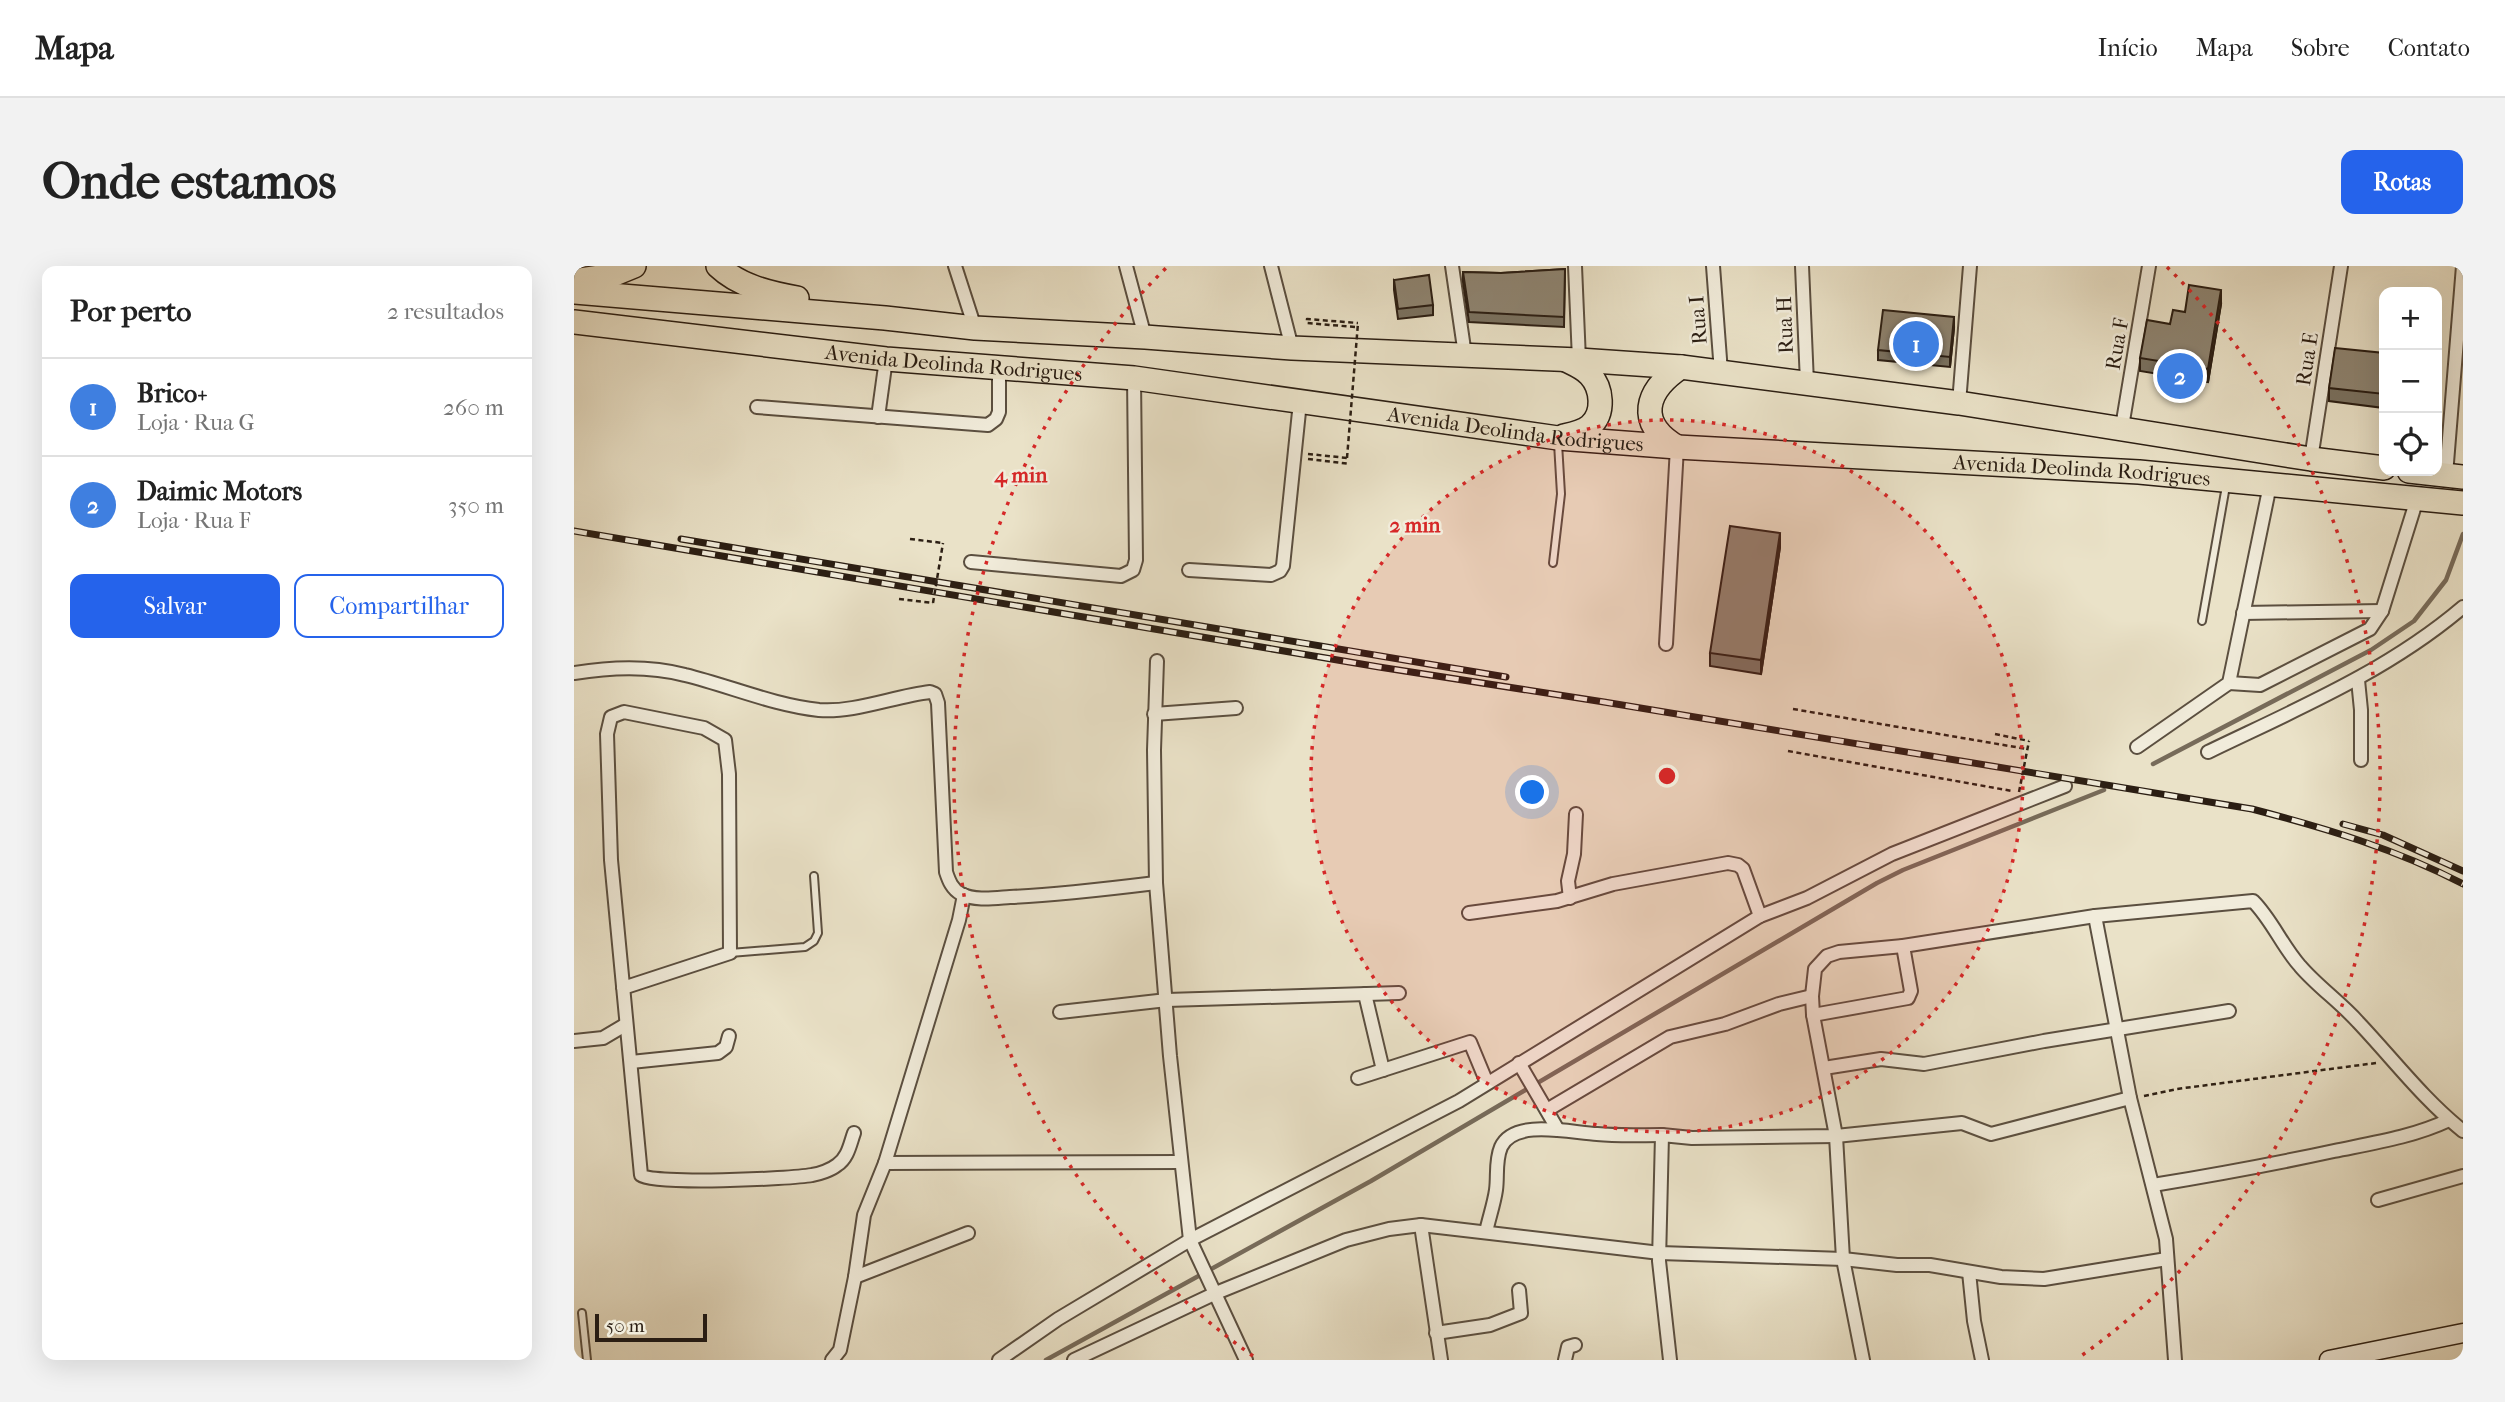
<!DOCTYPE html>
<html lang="pt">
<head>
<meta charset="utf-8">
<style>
  body { margin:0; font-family:"IM FELL French Canon",serif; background:#f2f2f2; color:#222 }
  .controls { position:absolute; right:21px; top:21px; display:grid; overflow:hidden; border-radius:14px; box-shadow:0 7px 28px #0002 }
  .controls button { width:63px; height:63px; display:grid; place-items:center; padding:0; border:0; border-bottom:2px solid #e0e0e0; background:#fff; color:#222; font:35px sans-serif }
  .scale { position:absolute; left:21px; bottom:18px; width:112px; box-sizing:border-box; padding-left:7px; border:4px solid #2b1e13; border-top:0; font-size:19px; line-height:24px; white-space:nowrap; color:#2b1e13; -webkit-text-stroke:5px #f1ecdb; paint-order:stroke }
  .you { position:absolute; left:959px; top:527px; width:24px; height:24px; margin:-18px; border:5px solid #fff; border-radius:50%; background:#1a73e8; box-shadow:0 0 0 10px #1a73e833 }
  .badge { display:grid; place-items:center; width:46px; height:46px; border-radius:50%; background:#2563eb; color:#fff; font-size:23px; font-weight:700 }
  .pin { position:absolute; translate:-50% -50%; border:4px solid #fff; box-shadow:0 2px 7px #0006 }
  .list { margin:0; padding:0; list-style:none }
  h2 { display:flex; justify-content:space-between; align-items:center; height:91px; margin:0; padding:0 28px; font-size:30px }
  h2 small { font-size:23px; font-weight:400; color:#767676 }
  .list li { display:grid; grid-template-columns:46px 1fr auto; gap:21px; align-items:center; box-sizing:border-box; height:98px; padding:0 28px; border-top:2px solid #e0e0e0 }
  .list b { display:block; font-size:26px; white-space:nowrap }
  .list p { margin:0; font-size:23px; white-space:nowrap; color:#767676 }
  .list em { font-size:23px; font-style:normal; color:#767676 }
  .actions { display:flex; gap:14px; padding:21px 28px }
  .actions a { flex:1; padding:16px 0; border:2px solid #2563eb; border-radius:14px; text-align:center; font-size:24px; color:#2563eb }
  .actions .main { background:#2563eb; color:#fff }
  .icon { flex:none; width:38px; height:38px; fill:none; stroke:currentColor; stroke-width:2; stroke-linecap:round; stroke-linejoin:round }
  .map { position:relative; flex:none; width:1889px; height:1094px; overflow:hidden; border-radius:14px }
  header { display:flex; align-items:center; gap:42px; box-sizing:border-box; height:98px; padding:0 35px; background:#fff; border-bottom:2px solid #e0e0e0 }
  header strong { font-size:33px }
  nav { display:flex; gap:38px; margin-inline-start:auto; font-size:24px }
  .intro { display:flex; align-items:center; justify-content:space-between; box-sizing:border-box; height:168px; padding:0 42px }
  h1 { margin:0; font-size:49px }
  .button { padding:18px 32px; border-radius:14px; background:#2563eb; color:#fff; font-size:24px; font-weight:700 }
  main { display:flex; gap:42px; padding:0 42px }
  aside { flex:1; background:#fff; border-radius:14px; box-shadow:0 7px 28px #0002 }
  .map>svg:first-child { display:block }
</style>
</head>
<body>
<header>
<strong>Mapa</strong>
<nav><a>Início</a><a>Mapa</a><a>Sobre</a><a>Contato</a></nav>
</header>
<div class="intro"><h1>Onde estamos</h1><a class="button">Rotas</a></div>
<main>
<aside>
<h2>Por perto<small>2 resultados</small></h2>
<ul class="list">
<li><span class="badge" style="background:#3f7fe0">1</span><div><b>Brico+</b><p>Loja · Rua G</p></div><em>260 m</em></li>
<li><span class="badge" style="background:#3f7fe0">2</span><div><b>Daimic Motors</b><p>Loja · Rua F</p></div><em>350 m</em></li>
</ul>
<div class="actions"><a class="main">Salvar</a><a>Compartilhar</a></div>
</aside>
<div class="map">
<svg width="1889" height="1094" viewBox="0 0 1889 1094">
  <rect width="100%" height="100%" fill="#eae2c8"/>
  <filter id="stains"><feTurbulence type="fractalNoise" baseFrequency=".00286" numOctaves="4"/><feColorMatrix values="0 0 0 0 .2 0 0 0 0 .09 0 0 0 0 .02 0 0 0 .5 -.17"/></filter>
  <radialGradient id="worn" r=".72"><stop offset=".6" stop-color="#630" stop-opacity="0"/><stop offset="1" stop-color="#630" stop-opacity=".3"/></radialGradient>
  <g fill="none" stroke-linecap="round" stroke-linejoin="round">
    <g stroke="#776b5a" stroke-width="4.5">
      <polyline points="1579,498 1797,384 1840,355 1872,314 1889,268"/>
      <polyline points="472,1094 797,915 1303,617 1329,604 1530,524"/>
    </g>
    <defs>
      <g id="lane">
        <polyline points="979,297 987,228 984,177"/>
        <polyline points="1628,355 1652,220"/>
        <polyline points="156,687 231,681 240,675 244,667 240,610"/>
        <polyline points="8,1047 13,1094"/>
      </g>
      <g id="street">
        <polyline points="381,0 401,62"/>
        <polyline points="552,0 571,71"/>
        <polyline points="697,0 718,82"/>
        <polyline points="878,0 891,89"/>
        <polyline points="1001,0 1005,94"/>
        <polyline points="1139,0 1147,106"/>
        <polyline points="1228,0 1233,117"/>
        <polyline points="1385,137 1396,0"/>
        <polyline points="183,141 414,159 422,153 425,146 425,103"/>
        <polyline points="304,151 312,93"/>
        <polyline points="1548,161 1575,0"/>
        <polyline points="1737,193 1767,0"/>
        <polyline points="1872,209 1889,0"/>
        <polyline points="397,296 547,310 559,304 562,294 560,112"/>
        <polyline points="615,304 697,309 706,305 709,300 726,136"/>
        <polyline points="1669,347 1808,345"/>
        <polyline points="1092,378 1103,181"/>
        <polyline points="583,395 580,484 582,617 596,790 616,974 672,1094"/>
        <path d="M0,407C37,401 74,399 111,409C156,420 199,439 245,444C280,447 321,430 356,426L361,428L364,437L372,606C375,615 378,623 387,628C401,635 421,632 436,631C485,629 533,623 582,617"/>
        <polyline points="1784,414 1787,444 1787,494"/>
        <polyline points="1655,417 1686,419 1796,363 1808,345 1843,233"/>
        <polyline points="580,448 662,442"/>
        <polyline points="1563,481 1655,417 1696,219"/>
        <path d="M1634,486C1723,443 1814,405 1889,341"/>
        <polyline points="996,632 994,615 1000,588 1002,548"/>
        <polyline points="895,647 983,635 1039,618 1154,597 1164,599 1169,603 1186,650"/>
        <polyline points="1521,650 1556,832 1592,973 1601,1094"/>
        <path d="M49,722L156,687L155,508L151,474L130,462L50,446L37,451L33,468L37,594L67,909C79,919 216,913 238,909C245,908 257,904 263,899C274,892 276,878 280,867"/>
        <polyline points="791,728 809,804"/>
        <polyline points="486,746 593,734 825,727"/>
        <polyline points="1239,749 1334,732 1337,725 1329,680"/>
        <polyline points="0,775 29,772 51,759"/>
        <polyline points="57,796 144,787 152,781 155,770"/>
        <polyline points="945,797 984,864"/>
        <polyline points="1250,802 1307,793 1350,798 1470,775 1655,745"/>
        <polyline points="784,812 896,776 913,817"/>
        <polyline points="973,844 1096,771 1151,758 1205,738 1238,730"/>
        <polyline points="311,897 607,896"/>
        <path d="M1579,919C1640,909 1700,898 1760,885C1799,877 1839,871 1875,854"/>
        <polyline points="1804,934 1889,910"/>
        <polyline points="847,959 867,1094"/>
        <path d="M912,966C915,952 920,938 922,924C924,910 921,895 927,881C940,852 998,867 1023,868C1044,870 1066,869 1088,869"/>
        <polyline points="1395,1006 1400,1055 1408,1094"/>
        <polyline points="281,1011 394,967"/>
        <polyline points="862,1067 916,1059 947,1047 945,1024"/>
        <polyline points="258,1094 266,1084 281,1011 290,949 311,897 385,654 390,629"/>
        <polyline points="425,1094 484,1053 616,974 885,835 1186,650 1233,632 1318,588 1491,520"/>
        <polyline points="500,1094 642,1027 772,974 815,963 847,959 1086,987 1269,993 1323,999 1356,999 1427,1011 1470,1013 1593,993"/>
        <polyline points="991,1094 994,1081 1001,1079"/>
        <polyline points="1096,1094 1085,995 1088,869 1118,872 1262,870 1388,857 1417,868 1556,832"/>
        <path d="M1289,1094L1269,993L1262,870L1239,749L1238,730L1241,703L1253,690L1265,686L1329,680L1521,650L1679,635C1698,654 1708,680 1726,700C1743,720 1766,736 1784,756C1819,793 1849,833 1889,865"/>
      </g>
      <polyline id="secondary" points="1755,1094 1889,1067"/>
      <g id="highway">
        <path d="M144,0C165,20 195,27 223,32"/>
        <polyline points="0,15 38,9 60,0"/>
        <polyline points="0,26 311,52 401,62 571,71 718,82 1005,94 1107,101 1385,137 1737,193 1810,202"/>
        <path id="s1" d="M0,56L312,93L560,112L984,172L1103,181L1565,206L1889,237"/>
        <path d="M990,170C999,168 1009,166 1016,160C1031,147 1028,122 1016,109C1010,102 1000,98 992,94"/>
        <path d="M1103,181C1062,157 1071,125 1107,101"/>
        <polyline points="1835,205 1889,211"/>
      </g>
    </defs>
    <use href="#lane" stroke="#5b4f40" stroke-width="10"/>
    <use href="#street" stroke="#5b4f40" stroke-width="16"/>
    <use href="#secondary" stroke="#2b1e13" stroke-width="21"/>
    <use href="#highway" stroke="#2b1e13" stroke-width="26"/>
    <g stroke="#2b1e13" stroke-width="2.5" stroke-dasharray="5 3.5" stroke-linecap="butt">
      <polyline points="781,61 733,57 733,53 784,57"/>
      <polyline points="734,188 773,192"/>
      <polyline points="734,193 776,198"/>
      <polyline points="336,273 369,277"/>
      <polyline points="325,333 359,337"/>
      <polyline points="1219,443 1453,483"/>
      <polyline points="1421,468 1455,475"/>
      <polyline points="1214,485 1438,525"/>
      <polyline points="1570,830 1603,823 1802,797"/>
    </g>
    <use href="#lane" stroke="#f1ecdb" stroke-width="6"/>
    <use href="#street" stroke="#f1ecdb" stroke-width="12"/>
    <use href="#secondary" stroke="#f1ecdb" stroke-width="18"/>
    <use href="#highway" stroke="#eae2c8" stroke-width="23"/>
    <defs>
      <g id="rail">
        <path d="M0,265L805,401L1030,436L1678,543C1751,562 1822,583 1889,618"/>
        <polyline points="107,273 932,411"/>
        <polyline points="1769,558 1809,569 1889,605"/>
      </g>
    </defs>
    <use href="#rail" stroke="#2b1e13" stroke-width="7"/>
    <use href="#rail" stroke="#f1ecdb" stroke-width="4.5" stroke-dasharray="13" stroke-linecap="butt"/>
    <g stroke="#2b1e13" stroke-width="2.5" stroke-dasharray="5 3.5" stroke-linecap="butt">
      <polyline points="773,192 784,57"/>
      <polyline points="359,337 369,277"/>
      <polyline points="1445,526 1455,475"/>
    </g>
  </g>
  <g fill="#7a7261" stroke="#2b1e13" stroke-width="2">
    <polygon points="991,3 990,61 895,56 889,16 889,6 927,7"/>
    <polygon points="820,14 859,39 859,49 824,53 820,24"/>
    <polygon points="1647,38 1634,116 1566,105 1566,92 1596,58 1611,46"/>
    <polygon points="1380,62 1376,101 1304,94 1304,84"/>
    <polygon points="1810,87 1810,142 1755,135 1755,122"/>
    <polygon points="1206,281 1187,408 1136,400 1136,387"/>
  </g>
  <g fill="#635c4f" stroke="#2b1e13" stroke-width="2">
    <polygon points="1647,24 1647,38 1634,116 1634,103"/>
    <polygon points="1380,51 1380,62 1376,101 1376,91"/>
    <polygon points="1206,267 1206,281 1187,408 1187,394"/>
  </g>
  <g fill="#8e8471" stroke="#2b1e13" stroke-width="2">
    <polygon points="991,3 990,51 895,46 889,6 927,7"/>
    <polygon points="855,9 859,39 824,43 820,14"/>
    <polygon points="1615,19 1647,24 1634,103 1566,92 1573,54 1596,58 1599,44 1611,46"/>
    <polygon points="1309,44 1380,51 1376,91 1304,84"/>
    <polygon points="1761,82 1810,87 1810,128 1755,122"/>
    <polygon points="1156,260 1206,267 1187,394 1136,387"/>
  </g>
  <circle cx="1093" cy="510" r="356" fill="#d62828" fill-opacity=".12"/>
  <g fill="none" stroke="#d62828" stroke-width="3.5" stroke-dasharray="3.5 7">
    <circle cx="1093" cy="510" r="356"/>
    <path d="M679 1090A713 713 0 0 1 593 1M1593 1A713 713 0 0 1 1507 1090"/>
  </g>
  <g text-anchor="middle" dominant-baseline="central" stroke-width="5" stroke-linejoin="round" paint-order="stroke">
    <g font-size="21" fill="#2b1e13" stroke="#f1ecdb">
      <text transform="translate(1124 54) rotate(-94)">Rua I</text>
      <text transform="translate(1211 59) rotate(-92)">Rua H</text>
      <text transform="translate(1543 78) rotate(-80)">Rua F</text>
      <text transform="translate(1733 93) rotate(-81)">Rua E</text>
      <text stroke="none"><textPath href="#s1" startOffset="382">Avenida Deolinda Rodrigues</textPath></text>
      <text stroke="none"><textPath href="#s1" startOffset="948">Avenida Deolinda Rodrigues</textPath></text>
      <text stroke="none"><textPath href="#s1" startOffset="1516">Avenida Deolinda Rodrigues</textPath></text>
    </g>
  </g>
  <circle cx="1093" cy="510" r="10" fill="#d62828" stroke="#f1ecdb" stroke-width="3.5"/>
  <g font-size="21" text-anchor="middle" font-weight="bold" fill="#d62828" stroke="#f1ecdb" stroke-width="5" stroke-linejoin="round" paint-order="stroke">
    <text x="447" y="216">4 min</text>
    <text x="841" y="266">2 min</text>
  </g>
  <rect width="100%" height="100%" filter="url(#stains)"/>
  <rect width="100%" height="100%" fill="url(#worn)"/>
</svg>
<div class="controls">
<button>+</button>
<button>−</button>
<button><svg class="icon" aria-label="locate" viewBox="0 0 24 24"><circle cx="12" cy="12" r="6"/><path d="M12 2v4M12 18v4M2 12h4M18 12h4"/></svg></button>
</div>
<div class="scale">50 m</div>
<div class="you"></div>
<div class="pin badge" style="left:1342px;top:78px;background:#3f7fe0">1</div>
<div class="pin badge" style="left:1606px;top:110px;background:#3f7fe0">2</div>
</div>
</main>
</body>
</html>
